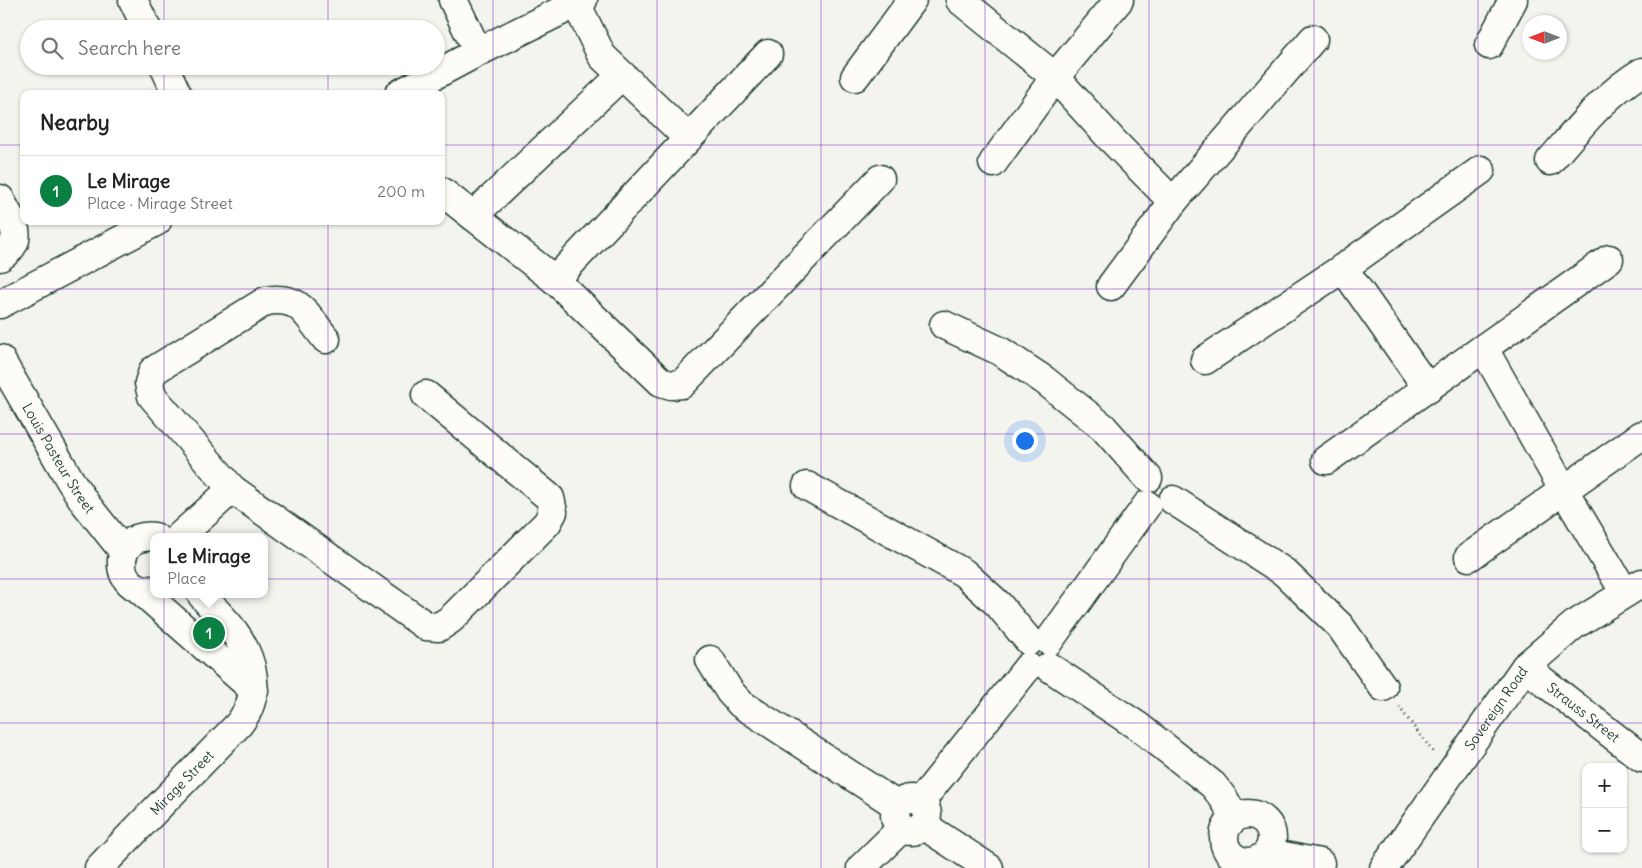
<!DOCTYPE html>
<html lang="en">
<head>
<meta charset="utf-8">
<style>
  body { margin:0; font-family:Delius,sans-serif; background:#f6f6f6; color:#222 }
  .controls { position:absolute; right:15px; bottom:15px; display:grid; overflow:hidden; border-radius:10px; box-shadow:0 1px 4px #0004 }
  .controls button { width:45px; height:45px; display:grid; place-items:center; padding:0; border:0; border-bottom:1px solid #e0e0e0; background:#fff; color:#222; font:25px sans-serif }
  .compass { position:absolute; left:1522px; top:15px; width:45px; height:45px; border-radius:50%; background:#fff; box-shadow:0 1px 4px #0004; rotate:270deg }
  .you { position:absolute; left:1024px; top:440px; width:18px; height:18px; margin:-12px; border:4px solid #fff; border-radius:50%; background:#1a73e8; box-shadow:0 0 0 8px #1a73e833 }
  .badge { display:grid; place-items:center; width:32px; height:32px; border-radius:50%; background:#0b8043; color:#fff; font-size:16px; font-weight:700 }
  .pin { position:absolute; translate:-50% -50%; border:2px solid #fff; box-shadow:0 1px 5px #0006 }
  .popup { position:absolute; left:150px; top:533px; width:118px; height:65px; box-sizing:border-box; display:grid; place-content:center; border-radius:10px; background:#fff; filter:drop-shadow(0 1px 4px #0005); font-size:16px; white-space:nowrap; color:#767676 }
  .popup b { font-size:19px; color:#222 }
  .popup::after { content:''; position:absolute; left:50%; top:100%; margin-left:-10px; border:10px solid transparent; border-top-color:#fff }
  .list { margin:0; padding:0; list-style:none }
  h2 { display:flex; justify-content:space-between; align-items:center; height:65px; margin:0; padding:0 20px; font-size:21px }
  h2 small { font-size:16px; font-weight:400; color:#767676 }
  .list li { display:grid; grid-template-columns:32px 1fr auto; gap:15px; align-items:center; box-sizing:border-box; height:70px; padding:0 20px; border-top:1px solid #e0e0e0 }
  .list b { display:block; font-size:19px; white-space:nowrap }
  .list p { margin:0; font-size:16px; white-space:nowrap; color:#767676 }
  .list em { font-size:16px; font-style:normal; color:#767676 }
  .icon { flex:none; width:28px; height:28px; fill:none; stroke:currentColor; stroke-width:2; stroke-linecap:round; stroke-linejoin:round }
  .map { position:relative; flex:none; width:1642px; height:868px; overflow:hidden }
  .search { position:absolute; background:#fff; box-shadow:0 1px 4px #0004; left:20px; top:20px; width:425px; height:55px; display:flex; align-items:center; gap:12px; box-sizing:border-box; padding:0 18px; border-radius:28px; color:#767676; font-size:19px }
  .panel { position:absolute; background:#fff; box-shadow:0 1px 4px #0004; left:20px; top:90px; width:425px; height:135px; border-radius:10px }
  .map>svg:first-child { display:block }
</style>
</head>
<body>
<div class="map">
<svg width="1642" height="868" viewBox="0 0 1642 868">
  <rect width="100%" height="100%" fill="#f4f4ef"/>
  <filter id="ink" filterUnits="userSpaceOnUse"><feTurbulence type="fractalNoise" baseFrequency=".02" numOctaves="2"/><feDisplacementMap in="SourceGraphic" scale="10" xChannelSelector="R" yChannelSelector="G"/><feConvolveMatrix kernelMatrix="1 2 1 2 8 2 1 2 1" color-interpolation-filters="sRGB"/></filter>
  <g filter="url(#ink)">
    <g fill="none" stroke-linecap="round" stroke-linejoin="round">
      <defs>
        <g id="minor">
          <polyline points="133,0 147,29"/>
          <polyline points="453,0 478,52"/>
          <polyline points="960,0 1055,77 1112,140 1173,202"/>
          <polyline points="576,3 602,56 688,138"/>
          <polyline points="1489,45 1513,0"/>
          <polyline points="164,66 177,94"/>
          <polyline points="855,77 912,0"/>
          <polyline points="399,94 478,52 583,0"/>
          <path d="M1550,161C1578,129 1605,94 1642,72"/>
          <polyline points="993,163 1055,77 1119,0"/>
          <polyline points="441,191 555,280 661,382 671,385 682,384 880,179"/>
          <path d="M0,199C12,223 28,239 0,257"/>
          <polyline points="473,216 621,76"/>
          <polyline points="1343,268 1428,389"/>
          <polyline points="555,280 768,54"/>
          <polyline points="1111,286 1173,202 1313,39"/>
          <polyline points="0,304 157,221"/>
          <polyline points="944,325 1000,351 1044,380 1103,427 1148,478"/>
          <path d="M326,339C306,315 301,295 266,301L153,371L149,383L152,396L232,489L426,626L439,627L451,619L547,523L553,512L550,498L426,395"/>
          <polyline points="1484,349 1563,489 1625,593"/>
          <path id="s1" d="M0,359L70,480L85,503L124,552"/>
          <polyline points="1205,360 1343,268 1481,170"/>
          <polyline points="1326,460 1609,259"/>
          <polyline points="807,486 964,573 998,604 1029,641"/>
          <polyline points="1173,500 1284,572 1340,626 1383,687"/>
          <polyline points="179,537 232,489"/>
          <polyline points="1469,557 1642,435"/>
          <polyline points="138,588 254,690"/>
          <path d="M154,590C111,594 111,531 155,537"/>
          <polyline points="1049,641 1147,505"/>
          <polyline points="710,660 730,692 741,704 898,806"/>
          <polyline points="1049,667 1139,727 1213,785 1224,799 1235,818"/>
          <path id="s2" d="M1525,667L1642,758"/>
          <circle cx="911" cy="815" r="16"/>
          <polyline points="920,802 1028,667"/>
          <circle cx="1248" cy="838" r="24"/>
          <polyline points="923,825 989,868"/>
          <polyline points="1268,853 1320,863"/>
          <path id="s3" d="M99,868L239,724C243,718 247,713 249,707C260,680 248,650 232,629C222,616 210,606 201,594"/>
          <polyline points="861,868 902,828"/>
          <path id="s4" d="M1384,868L1525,667L1574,625L1642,583"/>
        </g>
      </defs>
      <use href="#minor" stroke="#1f3d34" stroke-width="31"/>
      <polyline stroke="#1f3d34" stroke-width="3" stroke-dasharray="1 4" stroke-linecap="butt" points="1399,707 1433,752"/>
      <use href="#minor" stroke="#fdfcf7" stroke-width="28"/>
    </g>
  </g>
  <path fill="none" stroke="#7b2cbf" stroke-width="1" stroke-opacity="0.55" d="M164,0V29M328,0V29M493,0V868M657,0V868M821,0V868M985,0V868M1149,0V868M1314,0V868M1478,0V868M164,66V94M328,66V94M0,145H24M441,145H1642M164,221V868M328,221V868M0,289H1642M0,434H1642M0,579H1642M0,723H1642"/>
  <g text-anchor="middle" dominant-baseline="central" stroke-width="4.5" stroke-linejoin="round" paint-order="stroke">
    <g font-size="14" fill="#1f3d34" stroke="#fdfcf7">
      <text stroke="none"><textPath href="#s1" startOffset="115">Louis Pasteur Street</textPath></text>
      <text stroke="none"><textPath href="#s4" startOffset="195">Sovereign Road</textPath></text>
      <text stroke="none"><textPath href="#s2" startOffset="74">Strauss Street</textPath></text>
      <text stroke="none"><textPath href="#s3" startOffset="119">Mirage Street</textPath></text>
    </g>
  </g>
</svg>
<div class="controls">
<button>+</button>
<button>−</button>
</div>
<svg class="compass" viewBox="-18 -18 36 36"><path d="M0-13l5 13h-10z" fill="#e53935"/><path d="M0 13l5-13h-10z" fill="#767676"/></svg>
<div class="you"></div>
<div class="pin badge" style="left:209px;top:633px">1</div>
<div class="popup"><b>Le Mirage</b>Place</div>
<div class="search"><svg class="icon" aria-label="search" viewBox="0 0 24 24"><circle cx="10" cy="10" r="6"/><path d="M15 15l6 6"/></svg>Search here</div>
<section class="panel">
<h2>Nearby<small></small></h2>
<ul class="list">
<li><span class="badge">1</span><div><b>Le Mirage</b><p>Place · Mirage Street</p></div><em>200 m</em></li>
</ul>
</section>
</div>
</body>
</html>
